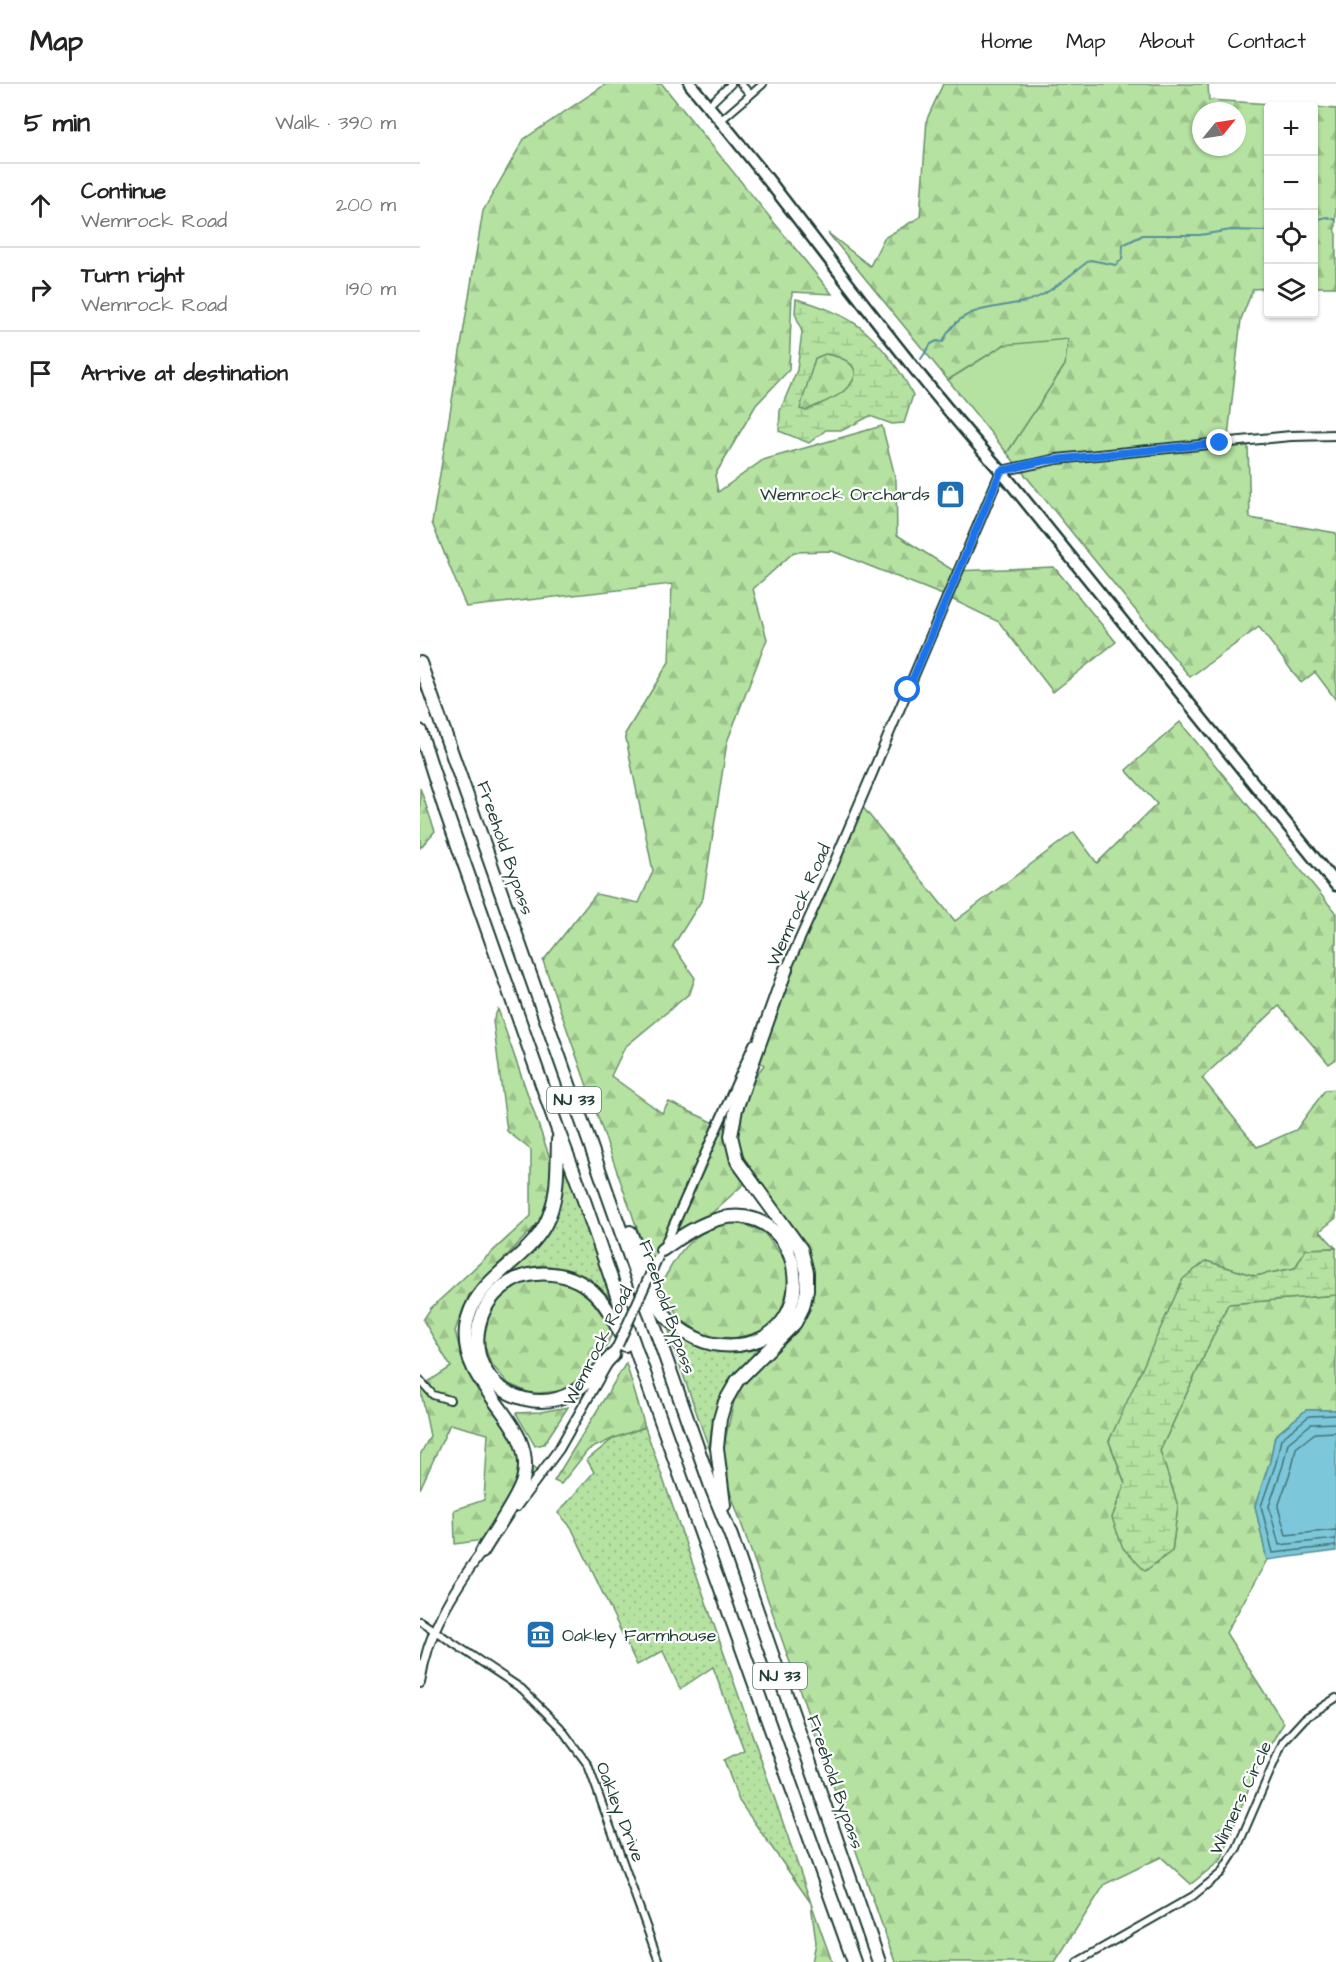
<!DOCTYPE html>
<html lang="en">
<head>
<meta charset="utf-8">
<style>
  body { margin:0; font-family:"Architects Daughter",sans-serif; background:#f6f6f6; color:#222 }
  .controls { position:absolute; right:18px; top:18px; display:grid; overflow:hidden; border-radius:6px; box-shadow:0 2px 4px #0004 }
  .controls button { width:54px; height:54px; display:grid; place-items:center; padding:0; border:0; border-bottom:2px solid #e0e0e0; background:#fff; color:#222; font:30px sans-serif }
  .compass { position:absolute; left:772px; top:18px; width:54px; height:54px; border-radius:50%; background:#fff; box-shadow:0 2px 4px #0004; rotate:60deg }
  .stop { position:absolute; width:18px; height:18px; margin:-14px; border:4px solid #1a73e8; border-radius:50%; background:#fff }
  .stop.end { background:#1a73e8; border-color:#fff; box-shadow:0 2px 6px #0008 }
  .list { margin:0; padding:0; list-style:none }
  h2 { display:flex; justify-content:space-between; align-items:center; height:78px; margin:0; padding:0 24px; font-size:26px }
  h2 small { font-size:20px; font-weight:400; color:#767676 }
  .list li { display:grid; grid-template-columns:39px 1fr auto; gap:18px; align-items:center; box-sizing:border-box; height:84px; padding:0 24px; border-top:2px solid #e0e0e0 }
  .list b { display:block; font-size:22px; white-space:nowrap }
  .list p { margin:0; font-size:20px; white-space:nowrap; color:#767676 }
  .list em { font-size:20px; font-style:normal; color:#767676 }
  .icon { flex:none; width:33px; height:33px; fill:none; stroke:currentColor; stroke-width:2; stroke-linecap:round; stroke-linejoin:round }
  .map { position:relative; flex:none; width:916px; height:1878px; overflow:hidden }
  header { display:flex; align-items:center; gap:36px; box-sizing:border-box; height:84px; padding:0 30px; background:#fff; border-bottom:2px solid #e0e0e0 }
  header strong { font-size:28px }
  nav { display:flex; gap:33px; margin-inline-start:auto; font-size:21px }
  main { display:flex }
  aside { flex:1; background:#fff }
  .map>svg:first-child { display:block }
</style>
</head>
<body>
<header>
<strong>Map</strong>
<nav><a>Home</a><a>Map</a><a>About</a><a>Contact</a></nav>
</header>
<main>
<aside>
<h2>5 min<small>Walk · 390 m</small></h2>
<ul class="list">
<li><svg class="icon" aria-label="ahead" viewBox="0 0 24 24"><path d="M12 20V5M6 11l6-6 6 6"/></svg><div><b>Continue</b><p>Wemrock Road</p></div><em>200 m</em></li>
<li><svg class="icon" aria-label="right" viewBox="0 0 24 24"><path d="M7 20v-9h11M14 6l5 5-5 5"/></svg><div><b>Turn right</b><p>Wemrock Road</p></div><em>190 m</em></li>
<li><svg class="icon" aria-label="arrive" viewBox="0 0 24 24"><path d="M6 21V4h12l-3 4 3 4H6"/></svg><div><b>Arrive at destination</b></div></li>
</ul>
</aside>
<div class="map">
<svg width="916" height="1878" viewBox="0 0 916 1878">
  <defs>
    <pattern id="grass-dots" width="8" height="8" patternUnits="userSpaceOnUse" patternTransform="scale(1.5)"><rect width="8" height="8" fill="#b5e2a1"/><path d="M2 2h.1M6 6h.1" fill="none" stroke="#9bc38b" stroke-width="1.8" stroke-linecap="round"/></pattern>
    <pattern id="forest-firs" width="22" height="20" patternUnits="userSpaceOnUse" patternTransform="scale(1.5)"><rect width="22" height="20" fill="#b5e2a1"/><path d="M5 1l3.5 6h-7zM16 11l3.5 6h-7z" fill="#9bc38b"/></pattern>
    <pattern id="wetland-marsh" width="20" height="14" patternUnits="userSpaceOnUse" patternTransform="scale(1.5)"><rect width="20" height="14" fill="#b5e2a1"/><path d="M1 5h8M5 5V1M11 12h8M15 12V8" fill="none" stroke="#9bc38b"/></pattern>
  </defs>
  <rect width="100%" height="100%" fill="#fff"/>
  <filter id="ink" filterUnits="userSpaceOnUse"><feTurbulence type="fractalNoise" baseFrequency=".0167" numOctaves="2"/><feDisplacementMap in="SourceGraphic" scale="12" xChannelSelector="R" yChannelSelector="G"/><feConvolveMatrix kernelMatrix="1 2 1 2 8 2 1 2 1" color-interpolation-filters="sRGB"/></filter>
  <g filter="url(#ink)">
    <g fill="url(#grass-dots)" stroke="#6a906a" stroke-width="1.5">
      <path d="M144,1082L148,1091L194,1217L168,1193L141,1184L122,1181L97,1187L82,1194C106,1170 137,1147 142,1111C143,1101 143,1091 144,1082Z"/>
      <path d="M246,1236L278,1261L317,1267L353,1255C335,1272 314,1288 302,1310C294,1326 292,1347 289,1364L254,1265Z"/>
      <polygon points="225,1343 391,1819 319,1717 304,1676 324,1666 293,1583 260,1605 243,1567 217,1581 151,1443 138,1429 174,1388 167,1376 194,1354"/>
    </g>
    <g fill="url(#forest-firs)" stroke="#6a906a" stroke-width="1.5" fill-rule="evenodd">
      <polygon points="186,0 242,0 412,210 372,208 369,286 336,321 295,391 298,408 343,376 462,342 476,396 477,451 534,487 634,483 696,558 633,608 579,538 525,512 412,467 374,468 333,505 347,555 307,658 283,814 253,862 275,894 270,909 205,963 191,992 242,1029 249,1018 297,1040 344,981 330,969 437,716 535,837 654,748 677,779 737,720 706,686 760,638 916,829 916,975 909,980 859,922 782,994 837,1063 876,1046 905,1006 916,1005 916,1134 900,1147 916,1164 886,1165 875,1184 835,1192 786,1177 689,1357 705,1399 692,1434 752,1467 758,1422 740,1367 808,1220 916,1211 916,1326 886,1326 855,1352 850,1377 835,1422 847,1476 806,1549 864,1639 838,1680 801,1776 771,1800 741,1773 685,1800 635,1878 475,1878 306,1396 302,1369 316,1309 393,1217 389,1165 335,1090 231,1184 123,877 176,810 219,819 233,787 205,650 249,578 252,500 46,523 12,439 63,127 104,55"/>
      <path d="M523,0H788L789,16L881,22H848V204L833,205L821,235L807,362L828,361L830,434L916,449V616L895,588L881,599L839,543L770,593L587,369L645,281L584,261L528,296L408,149L450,182L464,154L500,133L507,35ZM781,27H817V63H781Z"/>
      <polygon points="894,23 916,25 916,142 914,145 916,147 916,203 894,203"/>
      <path d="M405,270C421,272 446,282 430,301C427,304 423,308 420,311C409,317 396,321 386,327L379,325L395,274Z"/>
      <polygon points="0,704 15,747 0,764"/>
      <polygon points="78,925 140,1103 122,1135 49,1211 35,1247 44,1281 121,1394 78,1454 35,1460 34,1426 64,1416 68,1350 30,1340 0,1405 0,1371 10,1352 0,1303 31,1283 3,1236 11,1224 111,1132 111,1066 87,1047 73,937"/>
      <path d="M314,1138L343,1147L364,1175L370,1197L359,1233L341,1248L315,1254L286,1252L260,1235L240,1202C260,1165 271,1147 314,1138Z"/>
      <path d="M133,1194C167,1206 175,1218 193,1248L177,1281L149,1306L112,1310L89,1300L71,1280L63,1257L69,1232L80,1209L105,1197Z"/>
      <polygon points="206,1279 225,1343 194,1354 168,1366 141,1400 134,1397"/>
      <polygon points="148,1323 124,1360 115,1362 96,1329 120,1328"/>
      <polygon points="391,1819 412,1878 392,1878 396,1859"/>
    </g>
    <g fill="url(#wetland-marsh)" stroke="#6a906a" stroke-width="1.5" fill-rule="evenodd">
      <path d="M376,215C397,220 428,232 445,247C463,263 482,288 493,311L484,339L472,340L450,332L423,346H406L389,359L359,347L360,327L377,286L382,248L375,229ZM405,270C421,272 446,282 430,301C427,304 423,308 420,310C409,317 397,321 386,327L380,325L395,274Z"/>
      <polygon points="916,1164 916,1211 808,1220 740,1367 758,1422 752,1467 725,1487 703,1464 692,1434 705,1399 689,1357 763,1195 786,1177 835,1192 875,1184 886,1165"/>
    </g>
    <polygon fill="#b5e2a1" stroke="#6a906a" stroke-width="1.5" points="648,255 645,281 587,369 528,296 584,261"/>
    <polygon fill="#7bc7da" stroke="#569098" stroke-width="1.5" points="886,1326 916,1326 916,1467 847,1476 835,1422 850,1377 855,1352"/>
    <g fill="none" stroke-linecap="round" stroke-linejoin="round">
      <g stroke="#447476" stroke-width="1.5">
        <polyline points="916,1331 889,1332 861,1355 856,1379 841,1422 853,1469 916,1462"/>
        <polyline points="916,1339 891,1340 868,1359 863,1381 849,1422 859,1461 916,1455"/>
        <polyline points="916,1348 895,1349 876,1364 872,1383 858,1423 866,1451 916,1446"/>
      </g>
      <g stroke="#569098" stroke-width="2">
        <polyline points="894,136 907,133 916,136"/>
        <path d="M501,275L511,260L517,257L523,258C543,212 589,230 624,210C641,200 655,187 670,176L696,181L702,175L703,161L723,151H780L811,146L848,147"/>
      </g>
      <defs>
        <g id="minor">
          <polyline points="321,0 330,10"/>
          <polyline points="288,22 311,0"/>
          <polyline points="300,37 343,0"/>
          <polyline points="0,1296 13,1311 30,1316"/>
          <polyline points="0,1537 102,1605 140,1643 168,1681 239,1878"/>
          <polyline points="657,1878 773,1812 801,1789 817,1764 863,1658 885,1634 916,1614"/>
        </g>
        <g id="tertiary">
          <polyline points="365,888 414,779 581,387 637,375 871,352 916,351"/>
          <polyline points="244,1163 334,960"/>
          <polyline points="96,1423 139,1365 198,1261"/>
          <path d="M0,1599C8,1546 32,1508 63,1466"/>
        </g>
        <path id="primary" d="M270,0C300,36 330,72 359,110C431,203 502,299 581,387L916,801"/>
        <g id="motorway">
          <polyline points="0,579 292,1405 311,1452 459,1878"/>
          <polyline points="0,647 24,722 139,1049 158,1099 226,1295 434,1878"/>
          <path d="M210,1148C217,1166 224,1184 232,1203C235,1209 237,1217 240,1224C252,1243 278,1259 300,1261C407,1270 391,1116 302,1134C280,1139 260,1153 242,1166"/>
          <path d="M193,1271C180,1284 169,1299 153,1308C138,1317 121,1319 105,1315C27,1295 51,1182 132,1190C174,1194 191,1226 205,1261"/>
          <polyline points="304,1421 297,1364 300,1335 305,1318 317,1297 375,1239 383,1223 387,1206 387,1188 381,1165 317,1077 311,1052 316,1025 366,885"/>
          <path d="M62,1468C73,1449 98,1415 103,1396C119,1337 39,1306 46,1244C51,1196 104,1180 125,1141C139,1115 137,1085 138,1056"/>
        </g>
      </defs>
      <use href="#minor" stroke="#1f3d34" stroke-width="10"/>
      <use href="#tertiary" stroke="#1f3d34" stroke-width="12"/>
      <use href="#primary" stroke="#1f3d34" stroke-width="15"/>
      <use href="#motorway" stroke="#1f3d34" stroke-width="16"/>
      <use href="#minor" stroke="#fff" stroke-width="6"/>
      <use href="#tertiary" stroke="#fff" stroke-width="8"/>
      <use href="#primary" stroke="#fff" stroke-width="10"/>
      <use href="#motorway" stroke="#fff" stroke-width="12"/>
      <defs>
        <polyline id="tertiary-bridge" points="198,1261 238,1173"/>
      </defs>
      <use href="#tertiary-bridge" stroke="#1f3d34" stroke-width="12" stroke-linecap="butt"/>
      <use href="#tertiary-bridge" stroke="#fff" stroke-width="8"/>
    </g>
  </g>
  <g fill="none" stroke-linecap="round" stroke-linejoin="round" filter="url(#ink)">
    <polyline stroke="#1a73e8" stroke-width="8" points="488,606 581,387 623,377 800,359"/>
  </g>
  <defs>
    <symbol id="shop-square" viewBox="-11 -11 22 22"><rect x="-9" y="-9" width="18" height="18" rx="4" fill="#1f6fb2" stroke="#fff"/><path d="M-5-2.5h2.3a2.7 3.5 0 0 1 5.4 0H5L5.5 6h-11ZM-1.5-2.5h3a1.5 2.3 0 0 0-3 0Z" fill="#fff"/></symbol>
    <symbol id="museum-square" viewBox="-11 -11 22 22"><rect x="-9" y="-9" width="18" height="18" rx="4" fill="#1f6fb2" stroke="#fff"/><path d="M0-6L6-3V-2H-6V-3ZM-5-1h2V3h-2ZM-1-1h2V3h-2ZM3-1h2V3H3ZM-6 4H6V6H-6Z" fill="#fff"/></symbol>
  </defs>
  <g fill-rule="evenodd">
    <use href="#shop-square" x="514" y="394" width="33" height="33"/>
    <use href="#museum-square" x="104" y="1534" width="33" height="33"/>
  </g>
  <g text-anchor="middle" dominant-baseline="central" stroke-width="4.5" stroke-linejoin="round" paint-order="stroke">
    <g fill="#fff" stroke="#627771" stroke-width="1.5">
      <rect x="127" y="1003" width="54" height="26" rx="4.5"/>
      <rect x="333" y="1579" width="54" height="26" rx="4.5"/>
    </g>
    <g font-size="16" font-weight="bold" fill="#1f3d34">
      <text x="154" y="1016">NJ 33</text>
      <text x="360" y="1592">NJ 33</text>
    </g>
    <g font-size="18" fill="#1f3d34" stroke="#fff" text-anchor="end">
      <text x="510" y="410">Wemrock Orchards</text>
      <text x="142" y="1551" text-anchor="start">Oakley Farmhouse</text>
    </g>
    <g font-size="18" fill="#1f3d34" stroke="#fff">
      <text transform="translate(85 764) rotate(71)">Freehold Bypass</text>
      <text transform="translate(379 821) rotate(-66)">Wemrock Road</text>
      <text transform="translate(247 1223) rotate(71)">Freehold Bypass</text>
      <text transform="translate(178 1262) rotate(-63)">Wemrock Road</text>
      <text transform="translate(415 1698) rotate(71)">Freehold Bypass</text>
      <text transform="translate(821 1714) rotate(-65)">Winners Circle</text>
      <text transform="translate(200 1728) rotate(69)">Oakley Drive</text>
    </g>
  </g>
</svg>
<div class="controls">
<button>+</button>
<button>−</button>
<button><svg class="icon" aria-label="locate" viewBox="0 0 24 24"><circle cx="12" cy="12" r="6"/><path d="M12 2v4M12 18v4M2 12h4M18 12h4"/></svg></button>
<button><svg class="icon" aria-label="layers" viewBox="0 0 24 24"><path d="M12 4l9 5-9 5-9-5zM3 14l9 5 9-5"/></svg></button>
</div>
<svg class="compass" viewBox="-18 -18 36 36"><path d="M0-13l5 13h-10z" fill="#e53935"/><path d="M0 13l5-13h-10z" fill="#767676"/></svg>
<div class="stop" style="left:488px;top:606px"></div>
<div class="stop end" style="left:800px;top:359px"></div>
</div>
</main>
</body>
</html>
